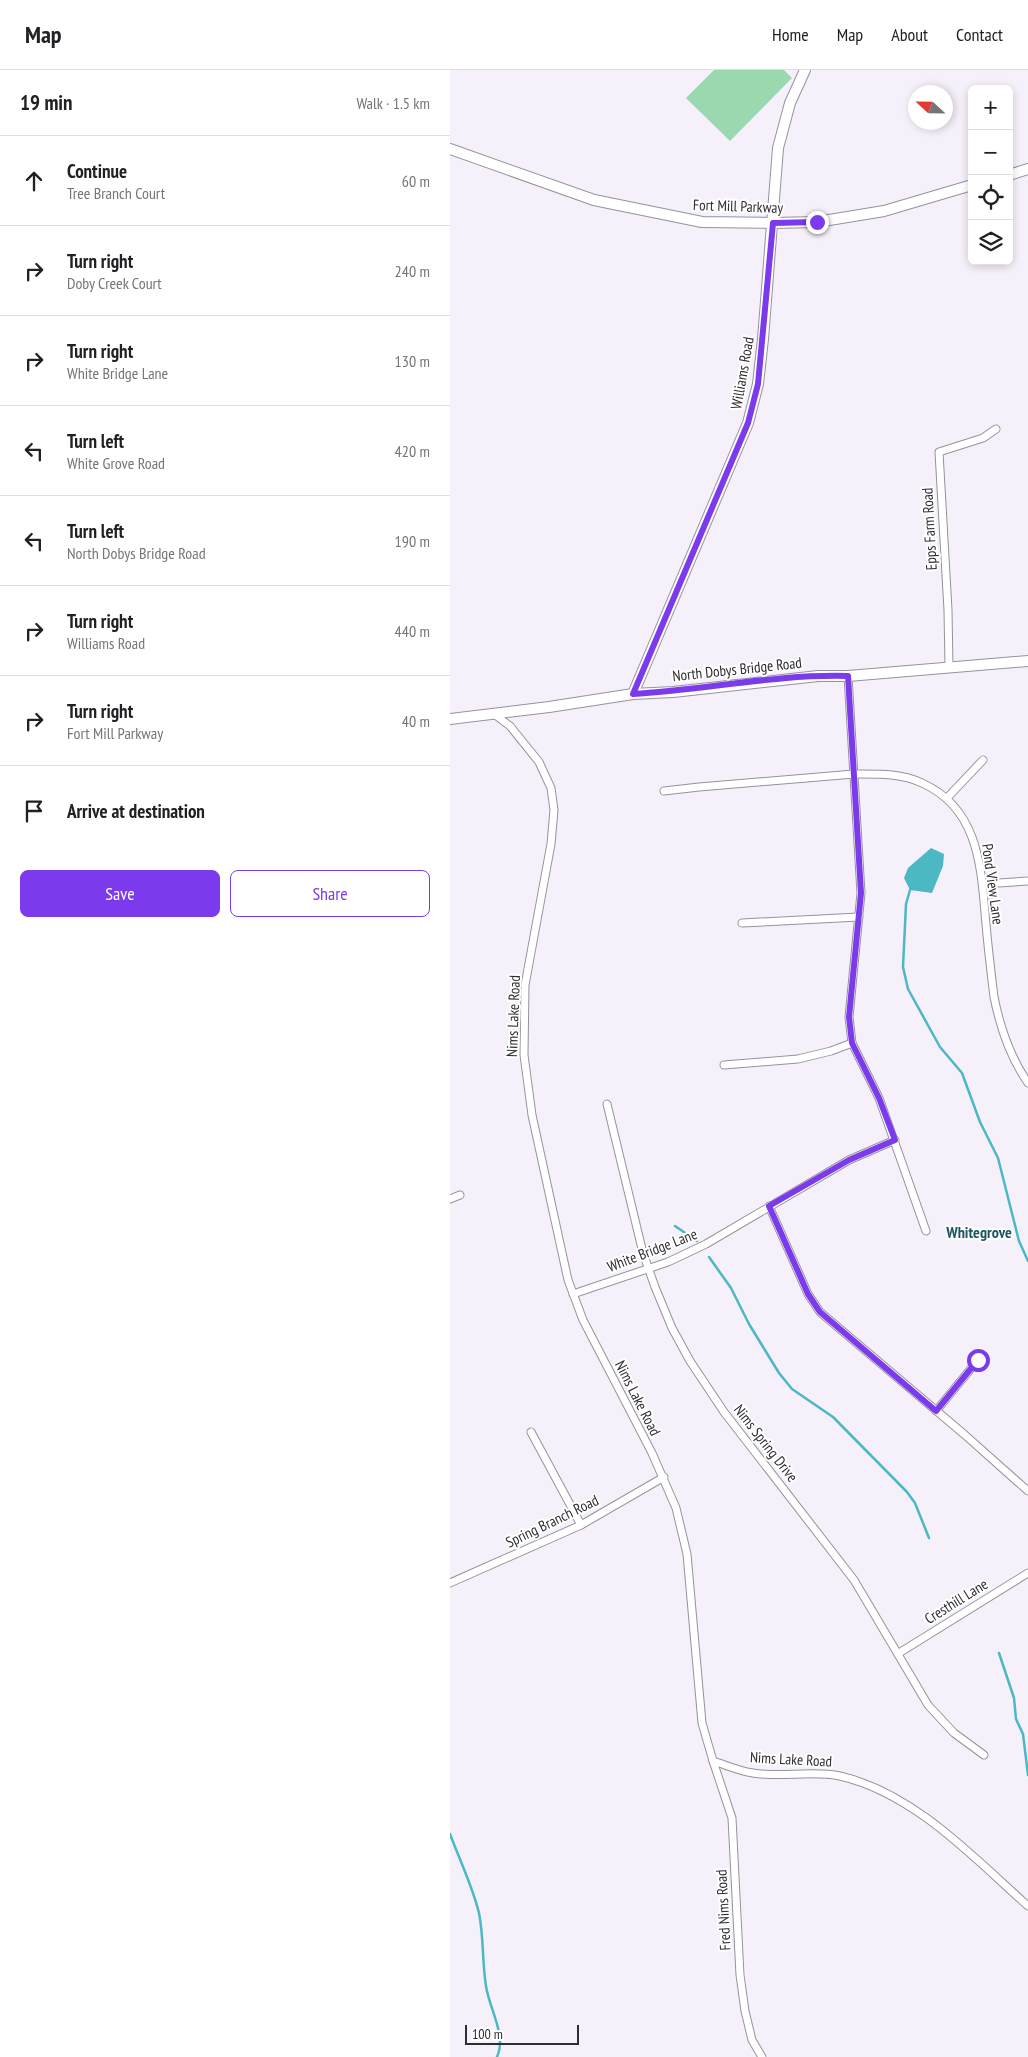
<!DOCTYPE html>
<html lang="en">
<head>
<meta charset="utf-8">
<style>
  body { margin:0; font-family:"PT Sans Narrow",sans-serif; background:#f2f2f2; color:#202124 }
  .controls { position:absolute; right:15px; top:15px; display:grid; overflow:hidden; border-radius:8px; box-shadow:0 2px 8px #0003 }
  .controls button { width:45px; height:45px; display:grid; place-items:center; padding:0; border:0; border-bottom:1px solid #e0e0e0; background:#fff; color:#202124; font:25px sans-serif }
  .compass { position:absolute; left:458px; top:15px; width:45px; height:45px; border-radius:50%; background:#fff; box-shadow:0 2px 8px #0003; rotate:292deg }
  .scale { position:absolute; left:15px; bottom:12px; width:114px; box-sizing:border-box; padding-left:5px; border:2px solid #2f2d31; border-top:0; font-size:14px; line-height:18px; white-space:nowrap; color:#2f2d31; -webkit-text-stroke:4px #fff; paint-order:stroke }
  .stop { position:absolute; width:15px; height:15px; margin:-11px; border:4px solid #7c3aed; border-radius:50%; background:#fff }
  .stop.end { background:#7c3aed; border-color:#fff; box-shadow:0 1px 5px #0008 }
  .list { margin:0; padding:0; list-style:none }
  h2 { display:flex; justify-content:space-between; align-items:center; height:65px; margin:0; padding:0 20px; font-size:21px }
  h2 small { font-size:16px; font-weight:400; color:#757577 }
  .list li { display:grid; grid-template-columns:32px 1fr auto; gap:15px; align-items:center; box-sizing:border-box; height:90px; padding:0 20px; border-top:1px solid #e0e0e0 }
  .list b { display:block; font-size:19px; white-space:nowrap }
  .list p { margin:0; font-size:16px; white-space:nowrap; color:#757577 }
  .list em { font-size:16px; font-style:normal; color:#757577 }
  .actions { display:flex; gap:10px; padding:15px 20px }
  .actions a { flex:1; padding:11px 0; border:1px solid #7c3aed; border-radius:8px; text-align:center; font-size:18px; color:#7c3aed }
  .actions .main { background:#7c3aed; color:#fff }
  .icon { flex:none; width:28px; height:28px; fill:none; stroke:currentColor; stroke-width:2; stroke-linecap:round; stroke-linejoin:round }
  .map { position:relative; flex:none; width:578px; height:1987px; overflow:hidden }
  header { display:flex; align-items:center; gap:30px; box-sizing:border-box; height:70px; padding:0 25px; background:#fff; border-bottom:1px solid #e0e0e0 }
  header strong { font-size:24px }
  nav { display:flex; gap:28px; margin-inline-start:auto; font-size:18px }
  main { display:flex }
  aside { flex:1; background:#fff }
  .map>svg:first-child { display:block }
</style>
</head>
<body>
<header>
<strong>Map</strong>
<nav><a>Home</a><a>Map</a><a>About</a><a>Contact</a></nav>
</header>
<main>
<aside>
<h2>19 min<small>Walk · 1.5 km</small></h2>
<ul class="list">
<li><svg class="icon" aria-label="ahead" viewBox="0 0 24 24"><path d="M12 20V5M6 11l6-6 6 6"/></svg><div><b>Continue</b><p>Tree Branch Court</p></div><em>60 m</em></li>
<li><svg class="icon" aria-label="right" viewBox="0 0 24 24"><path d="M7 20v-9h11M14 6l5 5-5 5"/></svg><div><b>Turn right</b><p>Doby Creek Court</p></div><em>240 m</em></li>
<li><svg class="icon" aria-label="right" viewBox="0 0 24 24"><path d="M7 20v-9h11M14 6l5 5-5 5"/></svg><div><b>Turn right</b><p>White Bridge Lane</p></div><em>130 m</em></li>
<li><svg class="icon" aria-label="left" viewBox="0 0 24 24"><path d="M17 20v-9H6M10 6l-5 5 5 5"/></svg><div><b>Turn left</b><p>White Grove Road</p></div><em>420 m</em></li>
<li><svg class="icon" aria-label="left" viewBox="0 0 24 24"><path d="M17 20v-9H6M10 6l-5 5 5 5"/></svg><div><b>Turn left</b><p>North Dobys Bridge Road</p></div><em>190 m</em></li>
<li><svg class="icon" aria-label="right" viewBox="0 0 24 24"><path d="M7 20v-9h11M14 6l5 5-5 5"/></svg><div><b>Turn right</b><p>Williams Road</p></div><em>440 m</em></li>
<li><svg class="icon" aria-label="right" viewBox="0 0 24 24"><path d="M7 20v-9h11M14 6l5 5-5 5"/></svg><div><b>Turn right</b><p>Fort Mill Parkway</p></div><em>40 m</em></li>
<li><svg class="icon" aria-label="arrive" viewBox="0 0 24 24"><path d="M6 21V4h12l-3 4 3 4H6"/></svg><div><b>Arrive at destination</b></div></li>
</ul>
<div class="actions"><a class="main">Save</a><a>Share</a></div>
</aside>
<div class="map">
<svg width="578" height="1987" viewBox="0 0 578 1987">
  <rect width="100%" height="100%" fill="#f6f0fb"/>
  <polygon fill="#9ad8b0" points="264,0 334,0 342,8 280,71 236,28"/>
  <polygon fill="#4bb8c4" points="481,778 494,784 493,796 482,823 460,820 454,808 458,798"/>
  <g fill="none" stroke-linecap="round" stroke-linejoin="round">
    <g stroke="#4bb8c4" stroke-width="2.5">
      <polyline points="460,820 456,834 453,897 458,919 490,977 512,1003 530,1052 548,1088 569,1171 578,1191"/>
      <polyline points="225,1156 247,1171"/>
      <polyline points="259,1187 281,1218 299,1254 329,1303 342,1319 383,1347 457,1422 465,1433 479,1468"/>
      <polyline points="549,1583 564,1628 566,1649 573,1664 578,1705"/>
      <path d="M0,1764C10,1791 22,1815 29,1843C34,1868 32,1892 36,1916C39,1938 57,1966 47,1987"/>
    </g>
    <defs>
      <g id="street">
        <polyline points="499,597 498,540 489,382 533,368 546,359"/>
        <polyline points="398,606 411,823 399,947 402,973 429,1028 476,1161"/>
        <path d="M44,644L60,656L89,692L101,718L104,740L101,774L75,915L74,985L82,1045L118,1210L133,1250L202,1383L226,1438L237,1484L252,1653L263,1691C276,1695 289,1701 303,1703C331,1708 362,1700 390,1706C464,1723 523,1787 578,1836"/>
        <path d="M214,721L249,717L404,704C427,704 451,703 472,713C530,739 531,799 536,854C538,878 541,902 544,927C550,957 560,987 578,1013"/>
        <polyline points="497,728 533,690"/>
        <polyline points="533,814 578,811"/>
        <polyline points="292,853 409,847"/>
        <polyline points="274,995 348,989 381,981 402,973"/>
        <polyline points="157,1034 193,1183 205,1217 222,1258 240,1291 274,1342 404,1510 478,1635 504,1663 534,1685"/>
        <polyline points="0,1129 10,1125"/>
        <polyline points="319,1136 358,1224 370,1242 515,1365 578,1421"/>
        <polyline points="123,1224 218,1192 256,1174 399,1090 445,1070"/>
        <polyline points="486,1341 528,1290"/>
        <polyline points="81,1362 131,1455"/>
        <polyline points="0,1513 131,1455 214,1407"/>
        <polyline points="449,1583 578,1503"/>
        <polyline points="263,1691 282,1748 290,1905 295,1941 302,1970 312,1987"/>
      </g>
      <g id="secondary">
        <polyline points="0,79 144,130 252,152 323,153 367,152 434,141 522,115"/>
        <polyline points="559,105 578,99"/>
        <polyline points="183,624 298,353 308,314 313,269 328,78 340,33 355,0"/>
        <polyline points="0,649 99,637 183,624 223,622 368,606 398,606 578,591"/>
      </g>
    </defs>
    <use href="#street" stroke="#96929b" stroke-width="9"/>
    <use href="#secondary" stroke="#96929b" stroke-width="12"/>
    <use href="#street" stroke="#fff" stroke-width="7"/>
    <use href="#secondary" stroke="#fff" stroke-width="10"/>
  </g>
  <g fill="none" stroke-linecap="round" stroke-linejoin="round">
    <path stroke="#7c3aed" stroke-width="6" d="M367,152L323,153L308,314L298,353L183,624C255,620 326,604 398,606L411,823L399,947L402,973L429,1028L445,1070L399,1090L319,1136L358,1224L370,1242L486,1341L528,1290"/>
  </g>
  <g text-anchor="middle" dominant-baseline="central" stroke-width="4" stroke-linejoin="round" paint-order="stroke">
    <g font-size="15" fill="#2f2d31" stroke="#fff">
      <text transform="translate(288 136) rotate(2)">Fort Mill Parkway</text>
      <text transform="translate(292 303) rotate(-80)">Williams Road</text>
      <text transform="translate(479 459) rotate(-93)">Epps Farm Road</text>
      <text transform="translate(287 599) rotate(-6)">North Dobys Bridge Road</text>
      <text transform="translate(543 814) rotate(82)">Pond View Lane</text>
      <text transform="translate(63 946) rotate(-88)">Nims Lake Road</text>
      <text transform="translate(202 1180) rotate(-21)">White Bridge Lane</text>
      <text transform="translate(188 1328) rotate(63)">Nims Lake Road</text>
      <text transform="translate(316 1373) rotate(52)">Nims Spring Drive</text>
      <text transform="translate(102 1451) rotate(-26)">Spring Branch Road</text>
      <text transform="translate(506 1531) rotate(-32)">Cresthill Lane</text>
      <text transform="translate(341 1689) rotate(3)">Nims Lake Road</text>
      <text transform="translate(273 1840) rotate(-93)">Fred Nims Road</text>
    </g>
    <g font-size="16" font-weight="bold" fill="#1d5660" stroke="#fff">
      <text x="529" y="1162">Whitegrove</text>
    </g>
  </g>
</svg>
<div class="controls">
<button>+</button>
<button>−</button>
<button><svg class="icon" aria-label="locate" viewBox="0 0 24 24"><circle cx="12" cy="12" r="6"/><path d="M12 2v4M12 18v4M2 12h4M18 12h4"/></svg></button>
<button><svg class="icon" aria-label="layers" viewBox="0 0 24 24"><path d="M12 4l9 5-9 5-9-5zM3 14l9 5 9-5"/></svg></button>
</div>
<svg class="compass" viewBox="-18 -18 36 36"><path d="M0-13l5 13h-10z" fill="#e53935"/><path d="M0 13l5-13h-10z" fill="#757577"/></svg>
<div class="scale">100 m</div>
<div class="stop" style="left:528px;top:1290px"></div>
<div class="stop end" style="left:367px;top:152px"></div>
</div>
</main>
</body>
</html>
